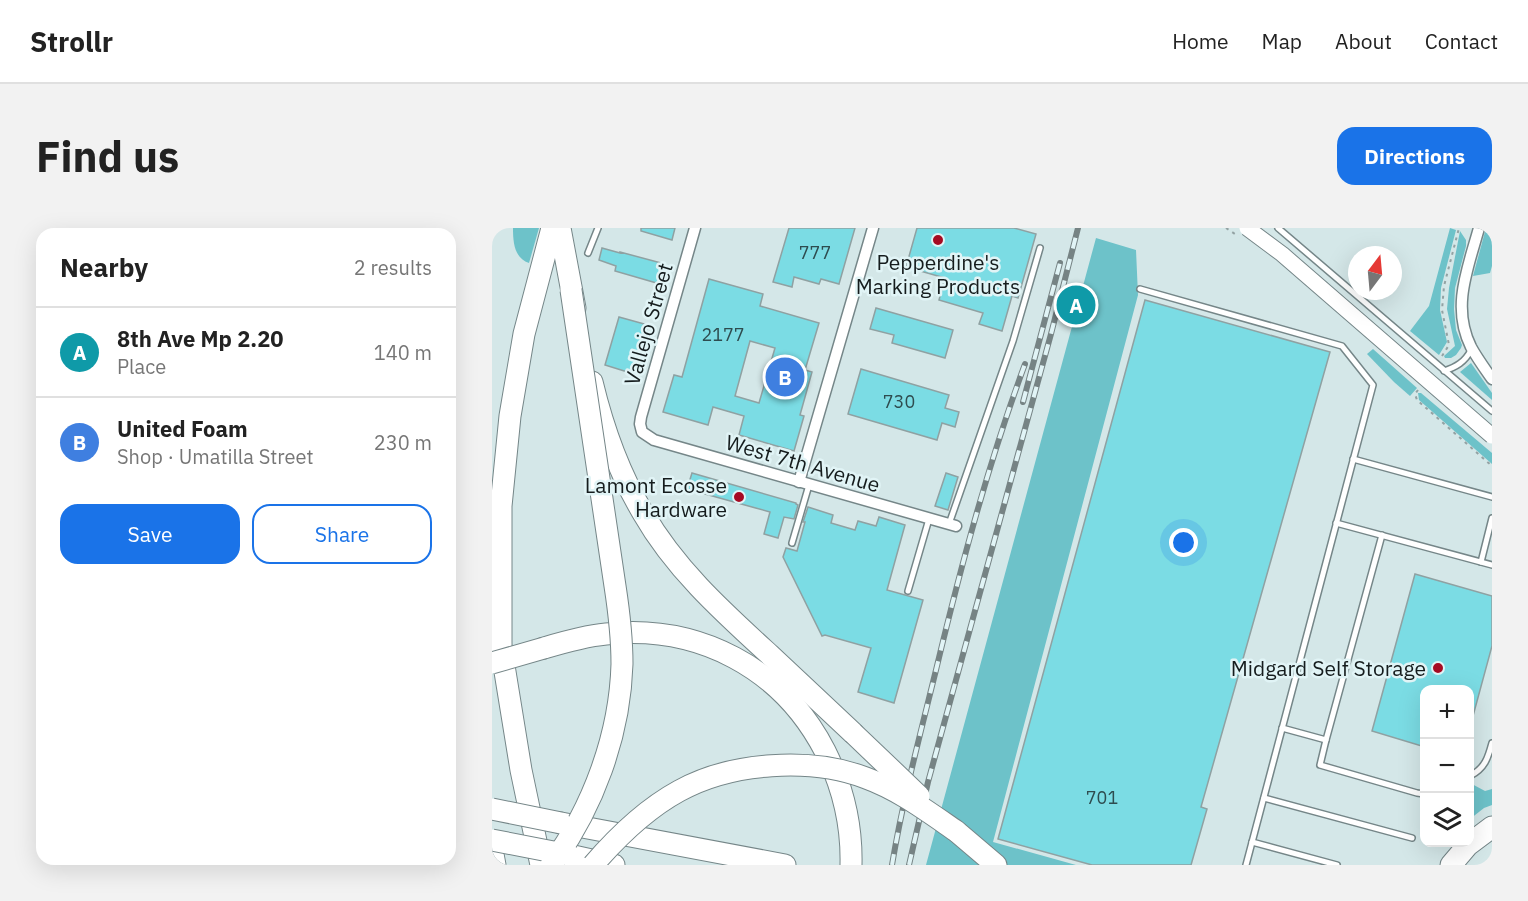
<!DOCTYPE html>
<html lang="en">
<head>
<meta charset="utf-8">
<style>
  body { margin:0; font-family:"IBM Plex Sans",sans-serif; background:#f2f2f2; color:#222 }
  .controls { position:absolute; right:18px; bottom:18px; display:grid; overflow:hidden; border-radius:12px; box-shadow:0 6px 24px #0002 }
  .controls button { width:54px; height:54px; display:grid; place-items:center; padding:0; border:0; border-bottom:2px solid #e0e0e0; background:#fff; color:#222; font:30px sans-serif }
  .compass { position:absolute; left:856px; top:18px; width:54px; height:54px; border-radius:50%; background:#fff; box-shadow:0 6px 24px #0002; rotate:16deg }
  .you { position:absolute; left:692px; top:315px; width:21px; height:21px; margin:-15px; border:4px solid #fff; border-radius:50%; background:#1a73e8; box-shadow:0 0 0 9px #1a73e833 }
  .badge { display:grid; place-items:center; width:39px; height:39px; border-radius:50%; background:#1a73e8; color:#fff; font-size:20px; font-weight:700 }
  .pin { position:absolute; translate:-50% -50%; border:3px solid #fff; box-shadow:0 2px 6px #0006 }
  .list { margin:0; padding:0; list-style:none }
  h2 { display:flex; justify-content:space-between; align-items:center; height:78px; margin:0; padding:0 24px; font-size:26px }
  h2 small { font-size:20px; font-weight:400; color:#767676 }
  .list li { display:grid; grid-template-columns:39px 1fr auto; gap:18px; align-items:center; box-sizing:border-box; height:90px; padding:0 24px; border-top:2px solid #e0e0e0 }
  .list b { display:block; font-size:22px; white-space:nowrap }
  .list p { margin:0; font-size:20px; white-space:nowrap; color:#767676 }
  .list em { font-size:20px; font-style:normal; color:#767676 }
  .actions { display:flex; gap:12px; padding:18px 24px }
  .actions a { flex:1; padding:14px 0; border:2px solid #1a73e8; border-radius:18px; text-align:center; font-size:21px; color:#1a73e8 }
  .actions .main { background:#1a73e8; color:#fff }
  .icon { flex:none; width:33px; height:33px; fill:none; stroke:currentColor; stroke-width:2; stroke-linecap:round; stroke-linejoin:round }
  .map { position:relative; flex:none; width:1000px; height:637px; overflow:hidden; border-radius:18px }
  header { display:flex; align-items:center; gap:36px; box-sizing:border-box; height:84px; padding:0 30px; background:#fff; border-bottom:2px solid #e0e0e0 }
  header strong { font-size:28px }
  nav { display:flex; gap:33px; margin-inline-start:auto; font-size:21px }
  .intro { display:flex; align-items:center; justify-content:space-between; box-sizing:border-box; height:144px; padding:0 36px }
  h1 { margin:0; font-size:42px }
  .button { padding:15px 27px; border-radius:18px; background:#1a73e8; color:#fff; font-size:21px; font-weight:700 }
  main { display:flex; gap:36px; padding:0 36px }
  aside { flex:1; background:#fff; border-radius:18px; box-shadow:0 6px 24px #0002 }
  .map>svg:first-child { display:block }
</style>
</head>
<body>
<header>
<strong>Strollr</strong>
<nav><a>Home</a><a>Map</a><a>About</a><a>Contact</a></nav>
</header>
<div class="intro"><h1>Find us</h1><a class="button">Directions</a></div>
<main>
<aside>
<h2>Nearby<small>2 results</small></h2>
<ul class="list">
<li><span class="badge" style="background:#0f9aa8">A</span><div><b>8th Ave Mp 2.20</b><p>Place</p></div><em>140 m</em></li>
<li><span class="badge" style="background:#3f7fe0">B</span><div><b>United Foam</b><p>Shop · Umatilla Street</p></div><em>230 m</em></li>
</ul>
<div class="actions"><a class="main">Save</a><a>Share</a></div>
</aside>
<div class="map">
<svg width="1000" height="637" viewBox="0 0 1000 637">
  <rect width="100%" height="100%" fill="#d4e7e8"/>
  <g fill="#6dc2c9">
    <path d="M21,0H47L37,35C22,30 21,14 21,0Z"/>
    <polygon points="958,0 964,2 949,60 948,82 955,114 947,127 918,103 937,78"/>
    <polygon points="994,0 1000,0 1000,38 998,45 981,48"/>
    <polygon points="968,3 974,12 974,18 963,60 962,81 964,102 970,117 969,120 964,127 959,130 953,130 952,128 963,118 955,81 957,60"/>
    <polygon points="604,10 644,22 646,67 501,614 584,637 434,637"/>
    <polygon points="881,121 925,160 918,168 902,154 875,126"/>
    <polygon points="979,135 1000,165 1000,172 968,144"/>
    <polygon points="926,165 929,165 1000,225 1000,236 927,172"/>
    <polygon points="978,555 993,563 1000,561 1000,577 992,580 978,591"/>
  </g>
  <g fill="#7bdce4" stroke="#8fa1a2" stroke-width="1.5" fill-rule="evenodd">
    <polygon points="149,0 183,0 180,12 149,3"/>
    <polygon points="297,0 363,0 347,56 329,51 327,56 302,49 300,59 281,54"/>
    <polygon points="425,0 522,0 544,6 526,70 520,68 510,103 487,96 491,85 447,72 453,50 414,39"/>
    <polygon points="110,20 128,25 128,24 173,36 168,56 123,43 124,38 107,32"/>
    <path d="M217,51L271,66L268,78L327,95L313,142L320,144L308,187L312,188L302,223L247,207L252,188L221,179L216,197L171,184L182,147L190,149ZM258,113L283,120L267,175L243,168Z"/>
    <polygon points="653,72 838,124 709,579 715,581 699,637 600,637 506,611"/>
    <polygon points="384,80 461,102 453,130 400,115 402,107 378,101"/>
    <polygon points="127,89 156,97 142,146 113,137"/>
    <polygon points="369,141 457,167 453,180 467,184 463,199 450,195 445,212 356,186"/>
    <polygon points="200,245 304,275 304,276 306,277 302,291 292,289 286,310 272,306 278,284 195,261"/>
    <polygon points="454,245 466,249 456,282 443,278"/>
    <polygon points="316,279 341,287 339,295 363,302 366,293 384,298 387,289 413,297 395,362 431,372 402,475 366,464 379,420 333,407 330,408 291,329 294,320 305,323 313,294 311,294"/>
    <polygon points="923,346 1000,368 1000,418 981,488 978,488 978,462 933,462 933,519 880,503"/>
  </g>
  <g fill="none" stroke-linecap="round" stroke-linejoin="round">
    <defs>
      <g id="lane">
        <polyline points="786,0 1000,183"/>
        <polyline points="96,25 106,0"/>
        <polyline points="648,61 850,118 881,157 754,637"/>
        <path d="M952,143C964,139 973,134 979,122"/>
        <polyline points="861,231 1000,269"/>
        <polyline points="844,295 1000,337"/>
        <polyline points="457,296 521,113 548,20"/>
        <polyline points="300,315 317,257"/>
        <polyline points="989,334 1000,290"/>
        <polyline points="416,363 437,291"/>
        <polyline points="790,500 834,512 890,307"/>
        <polyline points="834,512 828,537 925,565 932,566"/>
        <path d="M978,548C993,540 996,530 1000,515"/>
        <polyline points="772,570 920,610"/>
        <polyline points="760,614 845,637"/>
      </g>
      <g id="street">
        <polyline points="203,0 149,189 148,196 150,204 162,212 464,298"/>
        <path d="M987,0C976,40 959,79 979,119C985,130 993,141 1000,151"/>
        <polyline points="307,254 381,0"/>
      </g>
      <g id="highway">
        <polyline points="68,0 83,80"/>
        <path d="M100,154C111,200 127,245 151,285C183,341 231,384 278,427C306,453 333,479 361,505"/>
        <polyline points="8,413 29,542 49,637"/>
        <polyline points="9,416 9,278 18,188 32,106 60,0"/>
        <path d="M52,420C72,414 93,408 114,406C207,396 290,440 333,523C351,559 360,597 359,637"/>
        <polyline points="69,595 293,637"/>
        <polyline points="464,603 504,637"/>
        <polyline points="0,621 3,637"/>
        <polyline points="77,627 122,637"/>
        <polyline points="959,637 976,617 1000,599"/>
      </g>
    </defs>
    <use href="#lane" stroke="#758688" stroke-width="8"/>
    <use href="#street" stroke="#758688" stroke-width="13"/>
    <use href="#highway" stroke="#758688" stroke-width="23"/>
    <g stroke="#93a2a3" stroke-width="2" stroke-dasharray="3 4.5" stroke-linecap="butt">
      <polyline points="950,128 957,117 950,82 952,58 967,0"/>
      <polyline points="926,162 923,166 925,172 1000,238"/>
    </g>
    <use href="#lane" stroke="#fff" stroke-width="5"/>
    <use href="#street" stroke="#fff" stroke-width="10"/>
    <use href="#highway" stroke="#fff" stroke-width="21"/>
    <defs>
      <g id="rail">
        <polyline points="531,174 568,35"/>
        <path d="M400,637C411,571 428,507 444,442C469,338 496,236 533,136"/>
        <polyline points="417,637 436,554 559,106 586,0"/>
      </g>
    </defs>
    <use href="#rail" stroke="#768384" stroke-width="6"/>
    <use href="#rail" stroke="#e1f4f6" stroke-width="4" stroke-dasharray="11" stroke-linecap="butt"/>
    <defs>
      <polyline id="secondary-bridge" points="755,0 790,26 1000,208"/>
      <g id="highway-bridge">
        <polyline points="0,435 52,420"/>
        <polyline points="361,505 427,568"/>
        <polyline points="0,581 69,595"/>
        <polyline points="0,612 77,627"/>
        <path d="M59,637C101,580 128,507 130,436C130,410 127,384 123,358L79,62"/>
        <path d="M101,637C126,608 154,581 187,563C239,534 319,529 374,550C407,562 435,583 464,603"/>
      </g>
    </defs>
    <use href="#secondary-bridge" stroke="#758688" stroke-width="17" stroke-linecap="butt"/>
    <use href="#highway-bridge" stroke="#758688" stroke-width="23" stroke-linecap="butt"/>
    <polyline stroke="#93a2a3" stroke-width="2" stroke-dasharray="3 4.5" stroke-linecap="butt" points="734,0 743,6"/>
    <use href="#secondary-bridge" stroke="#fff" stroke-width="15"/>
    <use href="#highway-bridge" stroke="#fff" stroke-width="21"/>
  </g>
  <g fill="#a50b23" stroke="#e1f4f6" stroke-width="2">
    <circle cx="446" cy="12" r="6"/>
    <circle cx="247" cy="269" r="6"/>
    <circle cx="946" cy="440" r="6"/>
  </g>
  <g text-anchor="middle" dominant-baseline="central" stroke-width="5" stroke-linejoin="round" paint-order="stroke">
    <g font-size="18" fill="#2e4c4f">
      <text x="323" y="24">777</text>
      <text x="231" y="106">2177</text>
      <text x="407" y="173">730</text>
      <text x="610" y="569">701</text>
    </g>
    <g font-size="21" fill="#151c1d" stroke="#e1f4f6" text-anchor="end">
      <text x="446" y="34" text-anchor="middle">Pepperdine's<tspan x="446" dy="24">Marking Products</tspan></text>
      <text x="235" y="257">Lamont Ecosse<tspan x="235" dy="24">Hardware</tspan></text>
      <text x="934" y="440">Midgard Self Storage</text>
    </g>
    <g font-size="21" fill="#151c1d" stroke="#e1f4f6">
      <text transform="translate(156 96) rotate(-74)">Vallejo Street</text>
      <text transform="translate(311 235) rotate(16)">West 7th Avenue</text>
    </g>
  </g>
</svg>
<div class="controls">
<button>+</button>
<button>−</button>
<button><svg class="icon" aria-label="layers" viewBox="0 0 24 24"><path d="M12 4l9 5-9 5-9-5zM3 14l9 5 9-5"/></svg></button>
</div>
<svg class="compass" viewBox="-18 -18 36 36"><path d="M0-13l5 13h-10z" fill="#e53935"/><path d="M0 13l5-13h-10z" fill="#767676"/></svg>
<div class="you"></div>
<div class="pin badge" style="left:584px;top:77px;background:#0f9aa8">A</div>
<div class="pin badge" style="left:293px;top:149px;background:#3f7fe0">B</div>
</div>
</main>
</body>
</html>
